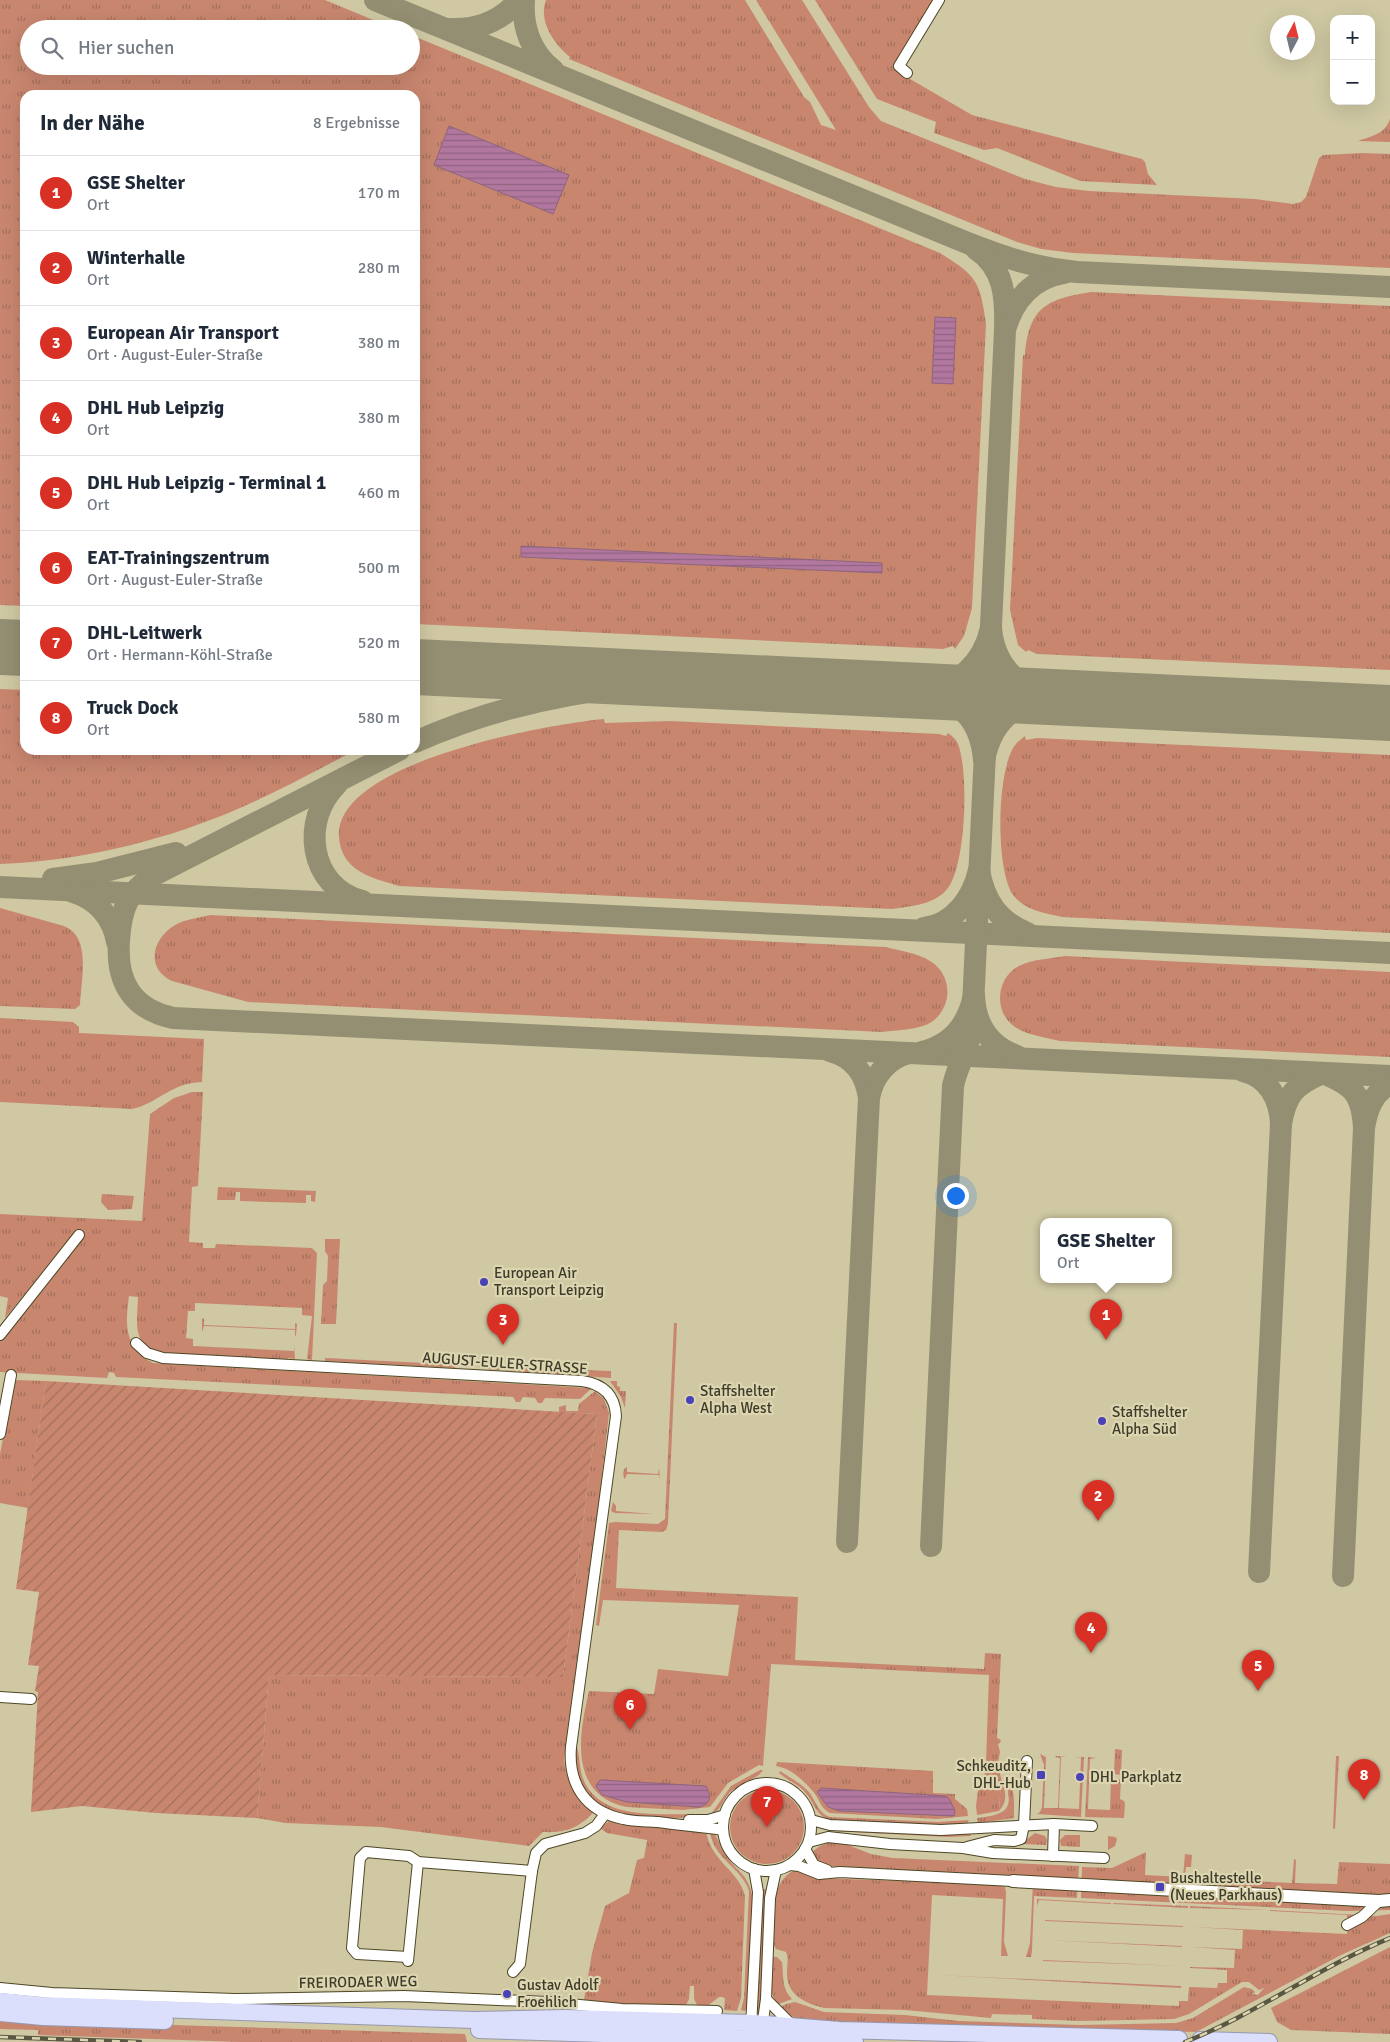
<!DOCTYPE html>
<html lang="de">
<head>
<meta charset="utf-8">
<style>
  body { margin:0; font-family:Signika,sans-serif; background:#f6f6f7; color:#1f2937 }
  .controls { position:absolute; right:15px; top:15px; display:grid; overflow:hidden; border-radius:10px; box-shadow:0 5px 20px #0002 }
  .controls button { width:45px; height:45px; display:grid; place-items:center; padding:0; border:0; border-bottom:1px solid #e0e1e3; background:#fff; color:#1f2937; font:25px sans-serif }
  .compass { position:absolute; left:1270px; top:15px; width:45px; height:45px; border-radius:50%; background:#fff; box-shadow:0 5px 20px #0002; rotate:7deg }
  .you { position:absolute; left:955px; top:1195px; width:18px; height:18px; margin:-12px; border:4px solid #fff; border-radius:50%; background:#1a73e8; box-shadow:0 0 0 8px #1a73e833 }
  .badge { display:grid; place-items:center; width:32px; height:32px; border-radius:50%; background:#d93025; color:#fff; font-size:16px; font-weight:700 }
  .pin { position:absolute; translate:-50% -41px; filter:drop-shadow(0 1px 2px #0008) }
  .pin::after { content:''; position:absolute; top:26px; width:18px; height:15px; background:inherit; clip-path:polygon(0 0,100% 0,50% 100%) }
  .popup { position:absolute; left:1040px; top:1218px; width:132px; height:65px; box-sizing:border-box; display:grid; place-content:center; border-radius:10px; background:#fff; filter:drop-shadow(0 1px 4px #0005); font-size:16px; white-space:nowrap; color:#747a83 }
  .popup b { font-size:19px; color:#1f2937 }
  .popup::after { content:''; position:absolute; left:50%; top:100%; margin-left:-10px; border:10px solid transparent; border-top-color:#fff }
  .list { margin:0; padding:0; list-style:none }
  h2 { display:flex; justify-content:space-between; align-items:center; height:65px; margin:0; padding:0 20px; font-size:21px }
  h2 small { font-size:16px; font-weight:400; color:#747a83 }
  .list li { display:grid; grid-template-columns:32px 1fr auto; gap:15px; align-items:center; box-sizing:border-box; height:75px; padding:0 20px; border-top:1px solid #e0e1e3 }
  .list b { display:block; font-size:19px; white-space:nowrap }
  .list p { margin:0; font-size:16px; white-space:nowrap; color:#747a83 }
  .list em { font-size:16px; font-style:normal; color:#747a83 }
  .icon { flex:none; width:28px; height:28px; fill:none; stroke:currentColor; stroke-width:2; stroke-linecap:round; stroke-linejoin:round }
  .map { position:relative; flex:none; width:1390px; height:2042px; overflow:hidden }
  .search { position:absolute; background:#fff; box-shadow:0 5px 20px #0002; left:20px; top:20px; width:400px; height:55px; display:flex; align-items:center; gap:12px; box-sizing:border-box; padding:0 18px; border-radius:28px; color:#747a83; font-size:19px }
  .panel { position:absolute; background:#fff; box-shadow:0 5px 20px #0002; left:20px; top:90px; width:400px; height:665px; border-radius:15px }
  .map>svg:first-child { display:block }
</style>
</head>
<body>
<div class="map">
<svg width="1390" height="2042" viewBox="0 0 1390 2042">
  <defs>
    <pattern id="grass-tufts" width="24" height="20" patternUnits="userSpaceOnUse" patternTransform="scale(1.25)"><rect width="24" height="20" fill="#c8866f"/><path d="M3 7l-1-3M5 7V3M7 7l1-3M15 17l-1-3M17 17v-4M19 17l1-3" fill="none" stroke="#a46f5b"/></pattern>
    <pattern id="garden-furrows" width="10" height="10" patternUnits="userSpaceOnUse" patternTransform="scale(1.25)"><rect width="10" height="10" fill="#c8866f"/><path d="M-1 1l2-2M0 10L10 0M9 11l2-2" fill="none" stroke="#a46f5b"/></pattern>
    <pattern id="water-rules" width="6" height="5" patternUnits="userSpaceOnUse" patternTransform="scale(1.25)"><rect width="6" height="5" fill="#b1779f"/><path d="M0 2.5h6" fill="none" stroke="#916382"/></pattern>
  </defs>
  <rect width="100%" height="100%" fill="#cfc8a3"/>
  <g fill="url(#grass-tufts)">
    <path d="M0,0H325L395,29H29V66H411V35L940,253C977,276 980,281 986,324L972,608L964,636L955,649L953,646L943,649L415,624V95H25V606L0,605Z"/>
    <path d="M546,0H745L804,97L810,102L821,125L836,130L756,0H802L869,107L881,121L1025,179L1056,187L1089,191L1255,199L1293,204L1301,202L1306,197L1319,158L1323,155L1362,153L1390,154V268L1073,253L1041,249L1017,242L569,59L570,57C554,44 538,21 546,0Z"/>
    <polygon points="815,0 934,0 895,66 905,76 972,115 1142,159 1145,162 1148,174 1157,185 1080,181 997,148 984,150 934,133 936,122 877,99"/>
    <path d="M1390,119V142L1358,141C1372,136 1385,134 1390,119Z"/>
    <path d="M1091,292L1390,306V670L1037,654L1028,650L1026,652L1018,645L1010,610L1023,355H1025C1029,306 1048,299 1091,292Z"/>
    <path d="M0,689L25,690V750H356C313,772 270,796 226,814C154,843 78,861 0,864Z"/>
    <path d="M604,719L605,723L670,721L939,734L946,736L948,733C952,736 956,739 958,744C969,772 966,864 948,888C935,905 911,906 892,909L399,886C373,878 342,872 339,838C332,762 549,724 604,719Z"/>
    <path d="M1025,736L1026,740L1037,738L1390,755V933L1062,917C1045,913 1026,911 1014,896C995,873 996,767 1016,744C1018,741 1022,739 1025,736Z"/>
    <path d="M0,908L64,926C92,937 81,981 80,1005L75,1009L0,1006Z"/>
    <path d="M210,915L886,947C900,951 918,953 930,961C954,975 953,1011 928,1024C915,1030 897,1030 882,1032L248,1002L172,981C145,968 152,939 175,925C186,919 198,918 210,915Z"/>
    <path d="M1065,956L1390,972V1057L1060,1041C1045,1037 1027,1035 1015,1027C993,1012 996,978 1019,966C1032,959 1050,959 1065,956Z"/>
    <path d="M0,1018L73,1022L79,1027V1033L204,1039L202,1082C170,1083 159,1103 132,1109L0,1102Z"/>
    <path d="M192,1092H203L198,1186L192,1187L189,1242L203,1243V1248H215L216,1244L312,1248L317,1253L312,1360L307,1359L312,1316L302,1315V1308L195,1303V1311H188L186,1338L193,1339V1346L294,1351V1344L295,1359L288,1358L287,1360L164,1354C131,1346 137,1324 138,1297L129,1296C125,1325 124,1347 153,1363L589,1388H592L580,1399L545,1398L542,1403H538L535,1398L523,1397L520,1402H516L513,1397L116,1377L114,1373L109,1372L107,1378L0,1372V1337L75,1233L5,1318L8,1298L0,1296V1214L142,1221L150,1114L174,1098Z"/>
    <polygon points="218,1187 316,1191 315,1202 311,1201 311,1195 306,1195 306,1203 240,1201 240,1192 236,1192 235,1200 217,1200"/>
    <polygon points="102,1194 134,1196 132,1209 108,1210 101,1202"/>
    <polygon points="325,1239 340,1239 336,1324 321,1324 323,1285 327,1281 328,1256 325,1251"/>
    <polygon points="204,1318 204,1325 295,1329 295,1323 297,1324 296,1335 295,1337 295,1330 204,1326 202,1332 202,1319"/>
    <path d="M674,1323H677L668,1524L666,1530L662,1532L619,1530L616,1588L798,1597L795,1660L984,1669L985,1653L1001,1654L997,1738L1001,1740L1000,1743L998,1744L1000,1752L998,1762H986L989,1675L771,1664L763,1766L759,1765L728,1783L710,1807L683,1810L626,1807C568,1794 579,1734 589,1691L654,1694L658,1669L728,1676L739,1605L603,1600L599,1626L596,1625L609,1523L615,1522L658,1524L665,1519Z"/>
    <polygon points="325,1358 444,1364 456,1366 455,1368 325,1361"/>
    <polygon points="478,1366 611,1371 611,1378 485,1369"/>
    <polygon points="14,1380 46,1381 28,1508 0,1503 0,1454"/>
    <polygon points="610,1381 617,1381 617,1386 620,1387 620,1391 626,1391 625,1408 621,1397"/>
    <path d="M595,1391L604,1399L609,1413L594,1547L564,1759C566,1782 576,1798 593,1813C577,1829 565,1833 543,1832L529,1846L381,1827L285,1823L257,1818L269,1675L563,1677L597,1414L561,1412L559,1419V1407L566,1405V1411H578L579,1404Z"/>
    <path d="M627,1467V1472L658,1474L659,1468L660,1480L659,1475L627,1474L625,1479C622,1476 623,1468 627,1467Z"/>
    <polygon points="613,1502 616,1506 616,1511 654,1514 615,1513 611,1511"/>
    <path d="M576,1744C581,1757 578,1771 586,1785C607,1822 667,1813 704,1814L707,1817C664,1818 582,1826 576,1767C575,1759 576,1751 576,1744Z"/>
    <polygon points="1115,1749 1122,1750 1121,1775 1114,1774"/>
    <polygon points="1040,1754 1046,1757 1044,1808 1058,1808 1060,1758 1055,1757 1056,1756 1067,1757 1061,1757 1059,1808 1079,1809 1081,1758 1075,1758 1084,1757 1081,1817 1037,1814 1040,1812 1042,1807 1044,1765"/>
    <polygon points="1336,1756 1339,1756 1335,1829 1333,1828"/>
    <polygon points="1088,1757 1096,1758 1090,1759 1088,1809 1110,1810 1111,1778 1121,1779 1120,1799 1124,1801 1125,1804 1124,1818 1085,1817"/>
    <path d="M777,1762L933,1771V1793L955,1794V1799L967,1809L968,1816L937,1819L830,1813C822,1809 821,1804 817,1797C809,1785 792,1768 776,1766Z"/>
    <polygon points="985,1764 998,1765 1001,1778 999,1811 977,1815 976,1806 978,1790 984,1789"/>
    <path d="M760,1770H763C757,1781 736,1783 727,1796C721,1803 720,1812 711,1814L731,1786Z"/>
    <path d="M780,1771C789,1777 799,1782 807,1790C816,1799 817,1813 830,1817L937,1822L969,1820L967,1824L950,1826L834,1821C813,1816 816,1802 802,1789C795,1783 786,1779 779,1773Z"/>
    <path d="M1004,1775C1016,1787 1014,1802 1014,1818L978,1823L977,1818C1012,1814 1013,1807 1004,1775Z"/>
    <circle cx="767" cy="1827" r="37"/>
    <path d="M609,1821L623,1825L706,1831C711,1862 739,1870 745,1896L741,1998L737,2011L724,2010L725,1999L723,1997H719L706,2007H698L694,1999V1986H690L689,1999L686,2005L623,2004L584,2000L592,1953L605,1906L629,1893L637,1860L644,1858L647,1840L607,1833L600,1828Z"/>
    <polygon points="833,1829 970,1832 971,1836 947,1837 833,1831"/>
    <path d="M710,1833H713C719,1839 720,1847 725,1854C738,1875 747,1870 753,1899L748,2005L745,2011L741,2010L744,1998L749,1891C742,1868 715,1860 710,1833Z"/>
    <polygon points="1035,1833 1045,1836 1047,1840 1046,1845 1021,1844"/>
    <polygon points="1065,1835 1080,1835 1080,1847 1061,1846 1060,1840"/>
    <polygon points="1108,1836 1115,1837 1117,1839 1115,1846 1108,1850"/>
    <polygon points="828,1843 843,1843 871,1854 893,1858 1079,1866 1077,1898 1034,1896 1032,1951 1031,1957 1026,1957 1030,1943 1033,1882 1027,1876 829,1866 818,1863 812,1852 820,1846"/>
    <polygon points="1146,1852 1145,1875 1183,1877 1185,1854 1192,1855 1191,1867 1186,1867 1185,1877 1191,1878 1292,1883 1294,1859 1296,1860 1295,1883 1337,1884 1339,1862 1390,1864 1390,1910 1348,1911 1081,1898 1082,1867 1112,1868"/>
    <path d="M793,1871H800L815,1878L991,1884L1005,1887L1006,1893L1004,1942L1008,1956H1001L1003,1899L932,1895L927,1995L1179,2006V2001H1188L1189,1987L1217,1988L1218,1983H1227V1970L1190,1968V1967L1234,1968L1235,1950L1191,1947L1242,1949L1243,1930L1192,1927L1347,1934V1915L1270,1911V1910L1377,1916L1390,1914V1933L1341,1955L1196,2032L824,2024L795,2018L779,2008L786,2004L795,2002L824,2012L905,2015L959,2021L1080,2025L1176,2023L1193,2018L1244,1987L1252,1989L1255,1992L1251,1995L1254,1994L1258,1995L1264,1988L1259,1990L1249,1982H1242L1189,2014L1174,2019L1080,2021L1032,2019V2015L992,2014L991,2018L905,2010L824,2008C805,2003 786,1995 787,1972C787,1965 789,1959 786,1952L776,1949L773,1943C774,1919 769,1884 793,1871Z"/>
    <polygon points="763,1889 766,1889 760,2012 757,2012"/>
    <polygon points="1037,1899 1111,1903 1111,1904 1039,1900 1037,1906"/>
    <polygon points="1113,1903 1188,1906 1188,1908 1113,1904"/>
    <polygon points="1190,1906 1268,1910 1190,1908"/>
    <polygon points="1045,1920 1183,1926 1183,1927 1045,1921"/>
    <polygon points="1044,1940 1182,1946 1182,1947"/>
    <polygon points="1390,1947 1390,2034 1291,2030 1277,2022 1271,2008"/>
    <path d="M772,1957H777L782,1962C784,1977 781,1987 792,1999L776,2005L771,1990Z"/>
    <polygon points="1043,1960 1181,1966 1043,1961"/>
    <polygon points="936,1975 1181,1986 1181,1988"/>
    <polygon points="0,2016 72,2022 465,2034 467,2042 239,2042 38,2035 38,2030 0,2029"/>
  </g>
  <path fill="#c8866f" d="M1001,1778C1005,1790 1009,1801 999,1811Z"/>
  <polygon fill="url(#garden-furrows)" points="46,1381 597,1414 563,1677 269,1675 257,1818 156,1813 82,1806 31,1812 38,1692 35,1691 39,1666 28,1665 39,1592 16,1589"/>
  <g fill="url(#water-rules)" stroke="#8e657c">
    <polygon points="449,126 569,175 553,214 434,165"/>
    <polygon points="935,317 956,318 953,384 932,383"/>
    <polygon points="521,546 882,563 882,573 521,557"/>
    <path d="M600,1780L706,1786C712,1797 711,1804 699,1807L627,1802L602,1795L596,1786Z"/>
    <polygon points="821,1788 946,1796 950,1800 955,1811 954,1816 839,1811 828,1807 817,1792"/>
  </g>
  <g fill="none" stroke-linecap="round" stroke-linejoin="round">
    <g stroke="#948f72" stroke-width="22">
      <path d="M375,0L965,242C1003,257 1035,268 1077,272L1390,287"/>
      <path d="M524,0C522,27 531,53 553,70"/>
      <path d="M451,29C478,30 501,21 519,0"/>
      <path d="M976,249C1005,268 1006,299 1005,330C1013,300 1033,278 1064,273"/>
      <path d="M921,689C958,687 983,664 991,628C994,665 1018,690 1055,696"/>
      <path d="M907,690C952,696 980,711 984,760C994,711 1024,699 1069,698"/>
      <path d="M415,742C517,697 619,682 729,682"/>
      <path d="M399,750L156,874C127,892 121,908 119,941C116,982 132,1009 173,1018L1390,1076"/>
      <path d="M337,784C300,820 309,887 362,901"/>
      <polyline points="53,879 97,873 176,853"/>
      <polyline points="0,887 1390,953"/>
      <path d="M73,892C97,899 113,918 117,942"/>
      <path d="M924,928C954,925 973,897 979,870C984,901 999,922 1029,934"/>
      <path d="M830,1051C854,1057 866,1075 869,1098C873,1076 887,1059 909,1053"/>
      <path d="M922,1052C952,1045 968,1025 974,995C975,1024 989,1046 1017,1056"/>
      <path d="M1243,1071C1269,1077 1280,1100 1281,1124C1286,1094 1295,1085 1323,1073C1353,1086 1362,1093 1364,1128C1367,1109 1373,1093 1390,1084"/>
      <polyline points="847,1542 869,1098"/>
      <path d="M931,1546L953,1086C957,1066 969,1048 972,1027L1005,330"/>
      <polyline points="1259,1572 1281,1124"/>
      <polyline points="1343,1576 1364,1128"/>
    </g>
    <g stroke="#948f72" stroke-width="56">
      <polyline points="0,647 25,648"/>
      <polyline points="415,667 1390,713"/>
    </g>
    <defs>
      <g id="minor">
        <polyline points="907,73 899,66 939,0"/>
        <polyline points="0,1335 79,1235"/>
        <path d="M136,1343L147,1353L163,1358L582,1381C603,1384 615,1395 616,1416L571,1747C568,1784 585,1811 623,1819C635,1822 647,1821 658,1822C680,1825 702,1827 723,1830"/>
        <polyline points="0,1434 11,1375"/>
        <polyline points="0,1697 31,1699"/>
        <circle cx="767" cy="1827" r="44"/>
        <polyline points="689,1820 708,1820 725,1815"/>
        <polyline points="811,1820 830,1825 941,1830 1054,1824 1092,1826"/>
        <polyline points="809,1842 828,1837 890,1844 963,1848 993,1853 1104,1858"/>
        <polyline points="967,1847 994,1840 1014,1841 1021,1839 1024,1825 1027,1761"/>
        <polyline points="805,1849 814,1865 827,1870"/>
        <polyline points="1053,1856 1054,1824"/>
        <polyline points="790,1865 799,1866 819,1874 840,1872 1013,1881"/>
        <polyline points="1347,1925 1362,1917 1379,1901"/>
        <polyline points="408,1957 357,1954 352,1948 360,1858 366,1852 409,1856 418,1862 532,1871 536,1853 545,1844 585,1833 596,1826 605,1814"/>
        <polyline points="408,1961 418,1862"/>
        <polyline points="513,1972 520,1964 532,1871"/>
        <polyline points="0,1988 52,1993 235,1999 404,1996 548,2002 622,2009 717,2011"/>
        <polyline points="766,1999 792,2025"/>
        <polyline points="751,2027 758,1892 754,1869"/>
        <polyline points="762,2028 766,1999 770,1898 776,1870"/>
      </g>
      <polyline id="tertiary" points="1013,1881 1379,1901 1390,1900"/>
      <g id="primary">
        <polyline points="0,2001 40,2005 474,2020 566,2018 751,2023 839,2030 1179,2039"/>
        <polyline points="0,2013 43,2017 165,2021"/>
        <polyline points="479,2030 855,2042"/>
        <polyline points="1200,2040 1269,2042"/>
      </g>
    </defs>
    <use href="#minor" stroke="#4d4725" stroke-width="12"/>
    <use href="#tertiary" stroke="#4d4725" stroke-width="14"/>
    <use href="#primary" stroke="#9598b0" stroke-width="18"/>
    <use href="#minor" stroke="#fff" stroke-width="10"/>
    <use href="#tertiary" stroke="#fff" stroke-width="12"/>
    <use href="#primary" stroke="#dcdffb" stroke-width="16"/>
    <defs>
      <g id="rail">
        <polyline points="0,2037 140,2042"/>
        <path d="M1185,2042C1256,2014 1319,1967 1390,1938"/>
      </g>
    </defs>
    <use href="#rail" stroke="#595642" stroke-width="4.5"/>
    <use href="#rail" stroke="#dcd5af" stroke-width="2.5" stroke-dasharray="8" stroke-linecap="butt"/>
  </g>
  <g fill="#4942b8" stroke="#dcd5af" stroke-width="2">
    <circle cx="484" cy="1282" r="5"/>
    <circle cx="690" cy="1400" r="5"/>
    <circle cx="1102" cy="1421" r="5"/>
    <rect x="1036" y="1770" width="10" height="10" rx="2.5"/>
    <circle cx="1080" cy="1777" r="5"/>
    <rect x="1155" y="1882" width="10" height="10" rx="2.5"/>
    <circle cx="507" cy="1994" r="5"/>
  </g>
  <g text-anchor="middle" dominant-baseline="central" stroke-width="4.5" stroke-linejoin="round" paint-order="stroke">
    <g font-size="15" fill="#3d3b2b" stroke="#dcd5af" text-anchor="start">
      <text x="494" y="1273">European Air<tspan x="494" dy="17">Transport Leipzig</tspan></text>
      <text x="700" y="1391">Staffshelter<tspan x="700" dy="17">Alpha West</tspan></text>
      <text x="1112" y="1412">Staffshelter<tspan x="1112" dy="17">Alpha Süd</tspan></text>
      <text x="1031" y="1766" text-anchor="end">Schkeuditz,<tspan x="1031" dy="17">DHL-Hub</tspan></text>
      <text x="1090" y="1777">DHL Parkplatz</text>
      <text x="1170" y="1878">Bushaltestelle<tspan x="1170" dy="17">(Neues Parkhaus)</tspan></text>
      <text x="517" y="1985">Gustav Adolf<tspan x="517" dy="17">Froehlich</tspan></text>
    </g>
    <g font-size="15" fill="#3d3b2b" stroke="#dcd5af">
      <text transform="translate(505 1363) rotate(4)">AUGUST-EULER-STRASSE</text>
      <text transform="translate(358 1982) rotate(-1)">FREIRODAER WEG</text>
    </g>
  </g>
</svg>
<div class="controls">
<button>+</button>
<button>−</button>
</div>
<svg class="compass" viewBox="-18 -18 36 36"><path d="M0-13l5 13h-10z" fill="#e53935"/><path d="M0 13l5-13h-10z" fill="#747a83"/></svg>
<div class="you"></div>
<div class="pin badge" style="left:1106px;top:1340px">1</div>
<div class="popup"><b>GSE Shelter</b>Ort</div>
<div class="pin badge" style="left:1098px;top:1521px">2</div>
<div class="pin badge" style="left:503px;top:1345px">3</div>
<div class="pin badge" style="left:1091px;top:1653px">4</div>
<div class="pin badge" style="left:1258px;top:1691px">5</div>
<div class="pin badge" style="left:630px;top:1730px">6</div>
<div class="pin badge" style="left:767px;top:1827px">7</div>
<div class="pin badge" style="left:1364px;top:1800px">8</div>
<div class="search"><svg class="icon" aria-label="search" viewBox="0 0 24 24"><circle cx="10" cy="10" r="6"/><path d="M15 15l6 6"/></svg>Hier suchen</div>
<section class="panel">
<h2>In der Nähe<small>8 Ergebnisse</small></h2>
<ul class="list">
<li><span class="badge">1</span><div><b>GSE Shelter</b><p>Ort</p></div><em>170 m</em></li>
<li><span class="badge">2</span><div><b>Winterhalle</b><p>Ort</p></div><em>280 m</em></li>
<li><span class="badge">3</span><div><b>European Air Transport</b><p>Ort · August-Euler-Straße</p></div><em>380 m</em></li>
<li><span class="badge">4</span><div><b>DHL Hub Leipzig</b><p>Ort</p></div><em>380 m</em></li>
<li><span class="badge">5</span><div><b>DHL Hub Leipzig - Terminal 1</b><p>Ort</p></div><em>460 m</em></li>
<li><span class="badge">6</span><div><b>EAT-Trainingszentrum</b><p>Ort · August-Euler-Straße</p></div><em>500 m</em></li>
<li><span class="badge">7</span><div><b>DHL-Leitwerk</b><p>Ort · Hermann-Köhl-Straße</p></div><em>520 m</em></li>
<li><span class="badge">8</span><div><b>Truck Dock</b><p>Ort</p></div><em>580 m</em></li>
</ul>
</section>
</div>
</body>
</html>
